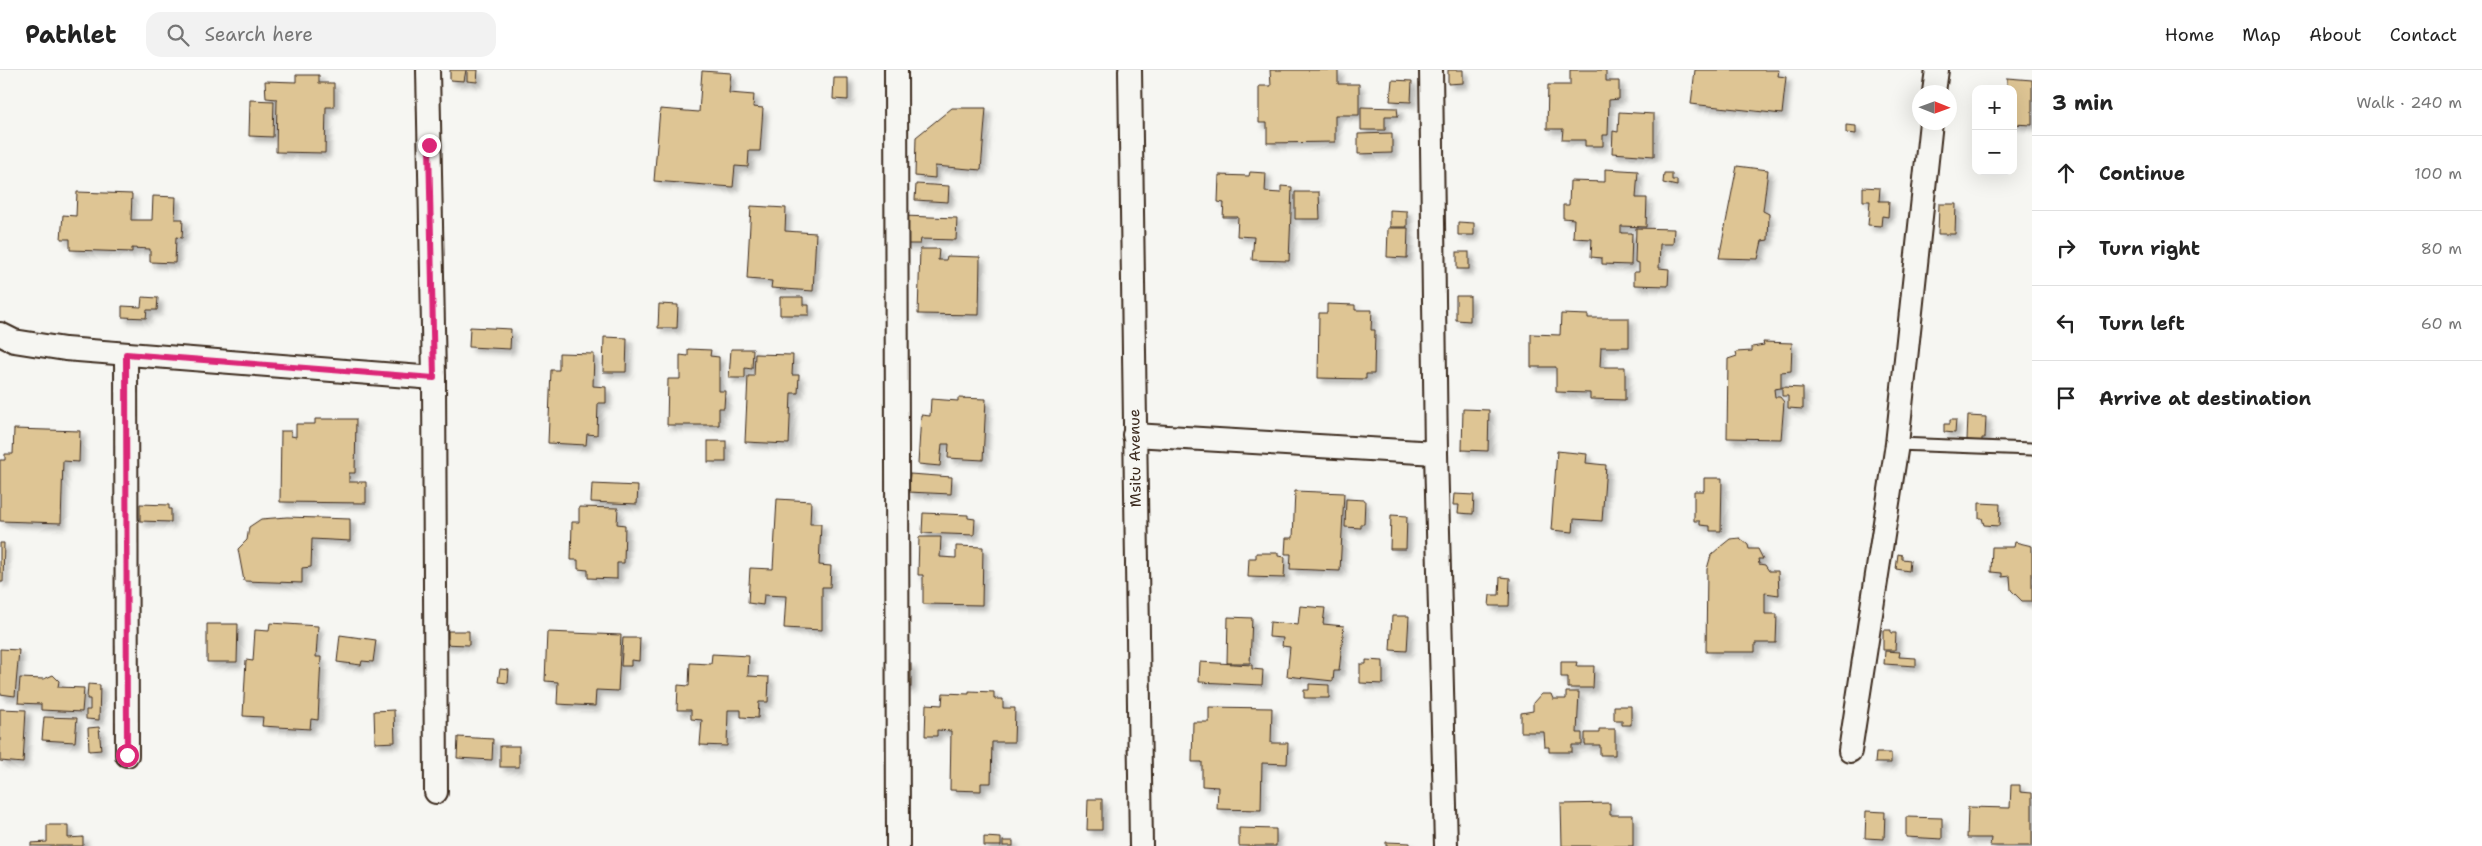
<!DOCTYPE html>
<html lang="en">
<head>
<meta charset="utf-8">
<style>
  body { margin:0; font-family:"Shantell Sans",sans-serif; background:#f2f2f2; color:#222 }
  .controls { position:absolute; right:15px; top:15px; display:grid; overflow:hidden; border-radius:10px; box-shadow:0 5px 20px #0002 }
  .controls button { width:45px; height:45px; display:grid; place-items:center; padding:0; border:0; border-bottom:1px solid #e0e0e0; background:#fff; color:#222; font:25px sans-serif }
  .compass { position:absolute; left:1912px; top:15px; width:45px; height:45px; border-radius:50%; background:#fff; box-shadow:0 5px 20px #0002; rotate:91deg }
  .stop { position:absolute; width:15px; height:15px; margin:-11px; border:4px solid #db2777; border-radius:50%; background:#fff }
  .stop.end { background:#db2777; border-color:#fff; box-shadow:0 1px 5px #0008 }
  .list { margin:0; padding:0; list-style:none }
  h2 { display:flex; justify-content:space-between; align-items:center; height:65px; margin:0; padding:0 20px; font-size:21px }
  h2 small { font-size:16px; font-weight:400; color:#767676 }
  .list li { display:grid; grid-template-columns:32px 1fr auto; gap:15px; align-items:center; box-sizing:border-box; height:75px; padding:0 20px; border-top:1px solid #e0e0e0 }
  .list b { display:block; font-size:19px; white-space:nowrap }
  .list em { font-size:16px; font-style:normal; color:#767676 }
  .icon { flex:none; width:28px; height:28px; fill:none; stroke:currentColor; stroke-width:2; stroke-linecap:round; stroke-linejoin:round }
  .map { position:relative; flex:none; width:2032px; height:776px; overflow:hidden }
  header { display:flex; align-items:center; gap:30px; box-sizing:border-box; height:70px; padding:0 25px; background:#fff; border-bottom:1px solid #e0e0e0 }
  header strong { font-size:24px }
  nav { display:flex; gap:28px; margin-inline-start:auto; font-size:18px }
  .search { width:350px; height:45px; background:#f2f2f2; display:flex; align-items:center; gap:12px; box-sizing:border-box; padding:0 18px; border-radius:15px; color:#767676; font-size:19px }
  main { display:flex }
  aside { flex:1; background:#fff }
  .map>svg:first-child { display:block }
</style>
</head>
<body>
<header>
<strong>Pathlet</strong>
<div class="search"><svg class="icon" aria-label="search" viewBox="0 0 24 24"><circle cx="10" cy="10" r="6"/><path d="M15 15l6 6"/></svg>Search here</div>
<nav><a>Home</a><a>Map</a><a>About</a><a>Contact</a></nav>
</header>
<main>
<div class="map">
<svg width="2032" height="776" viewBox="0 0 2032 776">
  <defs>
    <filter id="shadow"><feDropShadow dx="4.5" dy="4.5" stdDeviation="2.5" flood-color="#0004"/></filter>
  </defs>
  <rect width="100%" height="100%" fill="#f6f6f2"/>
  <filter id="ink" filterUnits="userSpaceOnUse"><feTurbulence type="fractalNoise" baseFrequency=".02" numOctaves="2"/><feDisplacementMap in="SourceGraphic" scale="10" xChannelSelector="R" yChannelSelector="G"/><feConvolveMatrix kernelMatrix="1 2 1 2 8 2 1 2 1" color-interpolation-filters="sRGB"/></filter>
  <g filter="url(#ink)">
    <g fill="#dec594" stroke="#3b2a1e" filter="url(#shadow)">
      <polygon points="450,0 466,0 464,11 450,10"/>
      <polygon points="467,0 478,0 477,12 467,11"/>
      <polygon points="1270,0 1338,0 1338,14 1359,14 1359,45 1335,45 1335,72 1267,73 1267,53 1259,53 1259,16 1271,16"/>
      <polygon points="1448,0 1463,0 1463,13 1448,14"/>
      <polygon points="1570,0 1606,0 1606,11 1619,11 1619,29 1609,30 1608,65 1603,65 1603,76 1585,76 1585,70 1562,70 1563,59 1547,59 1548,15 1570,15"/>
      <polygon points="1695,0 1779,0 1778,6 1786,7 1782,44 1691,34"/>
      <polygon points="702,1 731,3 729,23 754,25 753,37 763,38 760,81 749,81 748,97 735,96 733,117 654,111 660,39 699,42"/>
      <polygon points="296,5 319,5 319,13 334,13 334,37 326,37 325,83 276,82 277,29 266,28 265,11 296,12"/>
      <polygon points="834,8 848,8 848,30 833,29"/>
      <polygon points="2007,8 2032,10 2032,55 2013,54 2013,19 2007,19"/>
      <polygon points="1392,10 1412,11 1411,32 1390,31"/>
      <polygon points="250,30 274,31 273,67 249,66"/>
      <polygon points="1361,37 1397,38 1398,46 1385,46 1385,60 1361,60"/>
      <polygon points="952,38 986,38 981,100 935,96 935,108 915,106 916,67"/>
      <polygon points="1619,42 1654,44 1654,86 1612,83 1613,61 1618,62"/>
      <polygon points="1846,55 1856,56 1856,64 1846,63"/>
      <polygon points="1392,63 1392,83 1358,84 1358,64"/>
      <polygon points="1737,96 1768,100 1763,141 1769,144 1768,170 1762,171 1758,189 1719,188"/>
      <polygon points="1605,99 1638,101 1636,128 1647,128 1646,157 1621,156 1621,163 1632,163 1631,195 1602,194 1602,188 1591,187 1592,169 1573,168 1574,149 1563,148 1563,135 1569,135 1570,111 1605,112"/>
      <polygon points="1250,102 1266,103 1265,122 1281,123 1281,116 1292,117 1289,191 1252,190 1254,167 1237,166 1238,147 1223,147 1224,133 1218,132 1219,105 1249,106"/>
      <polygon points="1664,103 1672,103 1672,110 1677,110 1677,116 1663,113"/>
      <polygon points="916,114 949,116 948,132 915,130"/>
      <polygon points="1863,117 1880,118 1879,131 1889,131 1888,147 1882,146 1881,156 1868,155 1870,131 1863,131"/>
      <polygon points="77,122 132,124 131,150 152,150 153,126 176,127 175,149 183,149 182,168 176,167 175,193 150,192 150,179 132,178 132,182 70,180 70,169 61,169 63,145 76,146"/>
      <polygon points="1295,122 1319,122 1320,149 1295,149"/>
      <polygon points="1939,134 1956,134 1955,164 1938,164"/>
      <polygon points="751,136 786,138 785,161 816,163 813,221 771,218 772,211 747,209"/>
      <polygon points="1390,140 1407,141 1407,157 1390,157"/>
      <polygon points="903,146 957,148 956,170 921,169 920,174 902,174"/>
      <polygon points="1458,152 1474,153 1474,165 1458,165"/>
      <polygon points="1388,158 1408,158 1407,188 1387,187"/>
      <polygon points="1636,158 1674,159 1673,174 1660,174 1659,198 1669,199 1668,216 1634,215 1634,202 1639,202 1639,193 1635,192"/>
      <polygon points="920,179 939,179 938,190 946,190 947,186 980,187 979,245 918,244"/>
      <rect x="1457" y="182" width="12" height="17"/>
      <polygon points="1456,226 1470,226 1470,251 1456,250"/>
      <polygon points="142,227 158,228 157,240 147,240 146,248 122,247 122,236 141,237"/>
      <polygon points="780,227 803,227 803,235 809,235 809,245 780,245"/>
      <polygon points="659,234 678,235 677,258 658,258"/>
      <polygon points="1327,234 1355,235 1355,240 1372,240 1371,260 1375,260 1374,304 1366,304 1366,309 1318,308 1319,243 1327,243"/>
      <polygon points="1561,244 1588,245 1588,248 1629,248 1629,277 1601,277 1600,297 1625,297 1625,330 1590,329 1590,323 1556,322 1556,297 1531,297 1531,264 1560,265"/>
      <polygon points="470,257 511,259 510,279 469,277"/>
      <polygon points="604,267 627,268 626,302 603,302"/>
      <polygon points="1763,272 1792,273 1791,301 1781,302 1781,318 1774,319 1775,327 1780,327 1784,332 1781,369 1727,368 1728,289 1737,286 1736,282 1752,281 1752,277 1764,275"/>
      <polygon points="688,279 711,280 710,286 719,287 719,321 725,321 724,338 719,338 719,355 667,355 668,309 680,309 680,285 688,286"/>
      <polygon points="731,279 753,279 752,299 745,298 745,308 729,308"/>
      <polygon points="559,283 594,284 593,316 606,317 606,333 598,333 597,365 587,364 586,375 548,373 551,300 559,300"/>
      <polygon points="755,284 793,285 792,305 799,305 798,323 791,323 789,374 745,372 748,306 754,306"/>
      <polygon points="1782,317 1803,318 1803,339 1788,338 1788,326 1782,326"/>
      <polygon points="958,328 986,329 983,390 948,388 949,374 942,374 940,396 918,394 921,345 930,346 931,329 958,331"/>
      <polygon points="1463,339 1489,340 1488,381 1462,380"/>
      <polygon points="1968,346 1986,347 1985,368 1982,368 1982,371 1967,370"/>
      <polygon points="315,349 356,349 355,403 349,403 349,412 366,412 366,433 280,432 281,361 291,361 291,366 296,367 296,354 315,354"/>
      <polygon points="1950,350 1956,350 1955,363 1944,362 1944,354 1950,354"/>
      <polygon points="14,359 80,361 79,392 63,391 61,453 0,451 0,390 5,390 5,384 13,384"/>
      <rect x="708" y="371" width="18" height="21"/>
      <polygon points="1557,381 1587,384 1586,393 1606,395 1602,451 1574,449 1573,462 1551,460"/>
      <polygon points="910,404 952,407 951,424 908,422"/>
      <polygon points="1704,408 1722,408 1721,461 1710,461 1710,456 1700,455 1700,451 1694,451 1694,421 1704,421"/>
      <polygon points="592,414 638,416 637,434 591,432"/>
      <polygon points="1295,421 1344,423 1340,501 1290,499 1291,484 1285,484 1286,468 1293,468"/>
      <polygon points="1454,424 1474,425 1473,444 1458,443 1459,435 1453,435"/>
      <polygon points="777,429 811,431 810,454 821,454 819,495 831,496 830,517 822,517 822,560 784,558 786,526 764,525 763,535 748,533 750,498 773,499"/>
      <polygon points="1346,429 1365,430 1364,454 1361,454 1361,458 1345,457"/>
      <polygon points="1979,433 2000,434 1999,456 1984,455 1982,448 1979,448"/>
      <polygon points="140,434 169,435 169,439 171,439 171,452 140,451"/>
      <polygon points="579,437 618,438 617,454 625,455 624,493 617,493 617,509 588,508 588,500 578,499 578,490 571,490 572,452 579,452"/>
      <polygon points="923,443 968,445 968,448 975,449 974,465 922,463"/>
      <polygon points="1391,445 1407,446 1406,479 1390,479"/>
      <polygon points="287,447 350,449 350,471 312,469 311,497 302,498 302,513 244,511 238,479 247,470 249,457 261,449"/>
      <polygon points="919,467 941,467 940,487 956,488 956,476 983,477 982,535 923,534 923,505 918,505"/>
      <polygon points="1740,468 1748,475 1749,479 1758,479 1763,489 1758,489 1759,494 1765,495 1769,501 1778,501 1779,525 1765,523 1765,544 1777,544 1776,573 1755,573 1755,582 1706,582 1707,499 1711,485 1720,477 1730,469"/>
      <polygon points="2015,472 2032,476 2032,531 2022,531 2011,520 2010,506 2002,507 2002,503 1991,502 1992,477 2014,477"/>
      <polygon points="0,473 4,473 3,512 0,512"/>
      <polygon points="1256,483 1278,483 1278,486 1285,487 1284,508 1248,507 1249,488 1256,488"/>
      <polygon points="1898,484 1902,485 1902,489 1910,490 1909,501 1896,499"/>
      <polygon points="1500,507 1510,508 1509,536 1489,536 1490,525 1499,525"/>
      <polygon points="1300,536 1325,538 1323,554 1344,556 1339,601 1334,601 1333,611 1287,606 1290,577 1282,576 1283,568 1269,567 1270,552 1298,555"/>
      <polygon points="1392,546 1409,546 1407,581 1390,580"/>
      <polygon points="1228,547 1252,548 1250,593 1227,593"/>
      <polygon points="270,553 318,556 316,587 321,587 318,650 311,649 310,659 262,656 263,647 243,646 246,590 253,591 255,560 269,561"/>
      <polygon points="207,554 238,554 237,592 207,592"/>
      <polygon points="1883,560 1891,560 1891,563 1896,563 1895,580 1883,580"/>
      <polygon points="448,561 469,561 469,575 441,574 442,569 448,569"/>
      <polygon points="547,562 621,565 618,621 596,620 595,636 557,634 558,612 545,611"/>
      <polygon points="340,565 376,570 373,592 362,591 361,595 337,592"/>
      <polygon points="623,568 640,568 639,591 631,590 631,596 621,596"/>
      <polygon points="0,579 19,580 15,626 0,624"/>
      <polygon points="1885,581 1900,582 1899,587 1916,588 1916,596 1884,594"/>
      <polygon points="712,584 749,586 748,606 769,607 768,632 759,632 758,648 741,647 741,640 728,640 727,676 700,675 702,650 691,649 691,640 677,640 678,615 689,616 690,593 711,594"/>
      <polygon points="1366,590 1383,591 1383,614 1360,613 1360,594 1366,594"/>
      <polygon points="1200,592 1252,595 1252,599 1263,600 1262,615 1199,612"/>
      <polygon points="1561,592 1577,592 1576,596 1594,596 1593,618 1568,618 1568,607 1561,607"/>
      <rect x="900" y="594" width="11" height="23"/>
      <polygon points="500,599 509,600 508,613 498,612"/>
      <polygon points="53,605 59,611 58,617 84,618 82,642 41,640 41,634 18,633 20,608 44,609"/>
      <polygon points="88,614 100,615 99,650 86,649 86,640 90,640 90,629 87,629"/>
      <polygon points="1309,614 1329,615 1329,628 1304,628 1304,620 1309,620"/>
      <polygon points="969,621 994,622 994,629 1003,629 1003,638 1015,638 1014,672 992,672 991,713 981,713 981,721 950,720 951,661 937,660 937,666 925,666 926,634 942,635 943,623 969,624"/>
      <polygon points="1566,622 1579,622 1577,663 1582,663 1582,675 1572,675 1572,682 1549,682 1549,677 1545,677 1544,662 1521,662 1521,643 1533,641 1533,633 1541,624 1551,624 1553,629 1566,629"/>
      <polygon points="1614,636 1631,636 1631,655 1622,655 1622,650 1614,650"/>
      <polygon points="1209,637 1272,638 1271,673 1288,673 1287,694 1262,693 1261,740 1217,739 1218,717 1202,716 1202,692 1192,692 1193,652 1209,652"/>
      <polygon points="0,639 26,640 23,693 0,691"/>
      <polygon points="394,640 395,672 375,673 374,641"/>
      <polygon points="44,647 77,648 75,672 42,670"/>
      <polygon points="99,657 101,680 89,681 88,658"/>
      <polygon points="1599,659 1615,659 1615,685 1600,685 1600,675 1585,675 1585,663 1599,663"/>
      <polygon points="458,667 493,669 492,690 457,688"/>
      <rect x="500" y="676" width="19" height="21"/>
      <polygon points="1876,683 1891,683 1891,693 1875,693"/>
      <polygon points="2011,715 2020,715 2020,722 2032,723 2032,776 1990,776 1991,768 1967,768 1968,737 2010,738"/>
      <polygon points="1088,729 1102,729 1102,760 1087,760"/>
      <polygon points="1610,733 1610,745 1633,745 1633,776 1562,776 1561,734"/>
      <polygon points="1866,741 1885,742 1884,769 1865,768"/>
      <polygon points="1906,747 1942,748 1942,769 1906,767"/>
      <polygon points="47,755 68,755 68,768 83,767 83,776 31,776 31,773 47,772"/>
      <polygon points="1239,758 1276,759 1276,776 1239,776"/>
      <polygon points="984,767 1001,768 1001,776 984,776"/>
      <rect x="1003" y="771" width="10" height="5"/>
      <polygon points="1386,772 1410,773 1410,776 1386,776"/>
    </g>
    <g fill="none" stroke-linecap="round" stroke-linejoin="round">
      <defs>
        <polyline id="service" points="1897,374 2032,379"/>
        <g id="minor">
          <polyline points="428,0 434,308 436,722"/>
          <polyline points="896,0 898,776"/>
          <polyline points="1130,0 1141,776"/>
          <polyline points="1431,0 1436,383 1446,776"/>
          <polyline points="1934,22 1937,0"/>
          <polyline points="0,264 14,271 65,279 434,308"/>
          <polyline points="126,284 127,685"/>
          <polyline points="1134,365 1436,383"/>
          <polyline points="1850,681 1897,374 1931,52"/>
        </g>
      </defs>
      <use href="#service" stroke="#3b2a1e" stroke-width="15"/>
      <use href="#minor" stroke="#3b2a1e" stroke-width="26"/>
      <use href="#service" stroke="#f6f6f2" stroke-width="11"/>
      <use href="#minor" stroke="#f6f6f2" stroke-width="22"/>
    </g>
  </g>
  <g fill="none" stroke-linecap="round" stroke-linejoin="round" filter="url(#ink)">
    <polyline stroke="#db2777" stroke-width="6" points="127,685 126,284 434,308 429,75"/>
  </g>
  <g text-anchor="middle" dominant-baseline="central" stroke-width="4" stroke-linejoin="round" paint-order="stroke">
    <g font-size="15" fill="#3b2a1e" stroke="#f6f6f2">
      <text transform="translate(1135 388) rotate(-91)">Msitu Avenue</text>
    </g>
  </g>
</svg>
<div class="controls">
<button>+</button>
<button>−</button>
</div>
<svg class="compass" viewBox="-18 -18 36 36"><path d="M0-13l5 13h-10z" fill="#e53935"/><path d="M0 13l5-13h-10z" fill="#767676"/></svg>
<div class="stop" style="left:127px;top:685px"></div>
<div class="stop end" style="left:429px;top:75px"></div>
</div>
<aside>
<h2>3 min<small>Walk · 240 m</small></h2>
<ul class="list">
<li><svg class="icon" aria-label="ahead" viewBox="0 0 24 24"><path d="M12 20V5M6 11l6-6 6 6"/></svg><div><b>Continue</b></div><em>100 m</em></li>
<li><svg class="icon" aria-label="right" viewBox="0 0 24 24"><path d="M7 20v-9h11M14 6l5 5-5 5"/></svg><div><b>Turn right</b></div><em>80 m</em></li>
<li><svg class="icon" aria-label="left" viewBox="0 0 24 24"><path d="M17 20v-9H6M10 6l-5 5 5 5"/></svg><div><b>Turn left</b></div><em>60 m</em></li>
<li><svg class="icon" aria-label="arrive" viewBox="0 0 24 24"><path d="M6 21V4h12l-3 4 3 4H6"/></svg><div><b>Arrive at destination</b></div></li>
</ul>
</aside>
</main>
</body>
</html>
